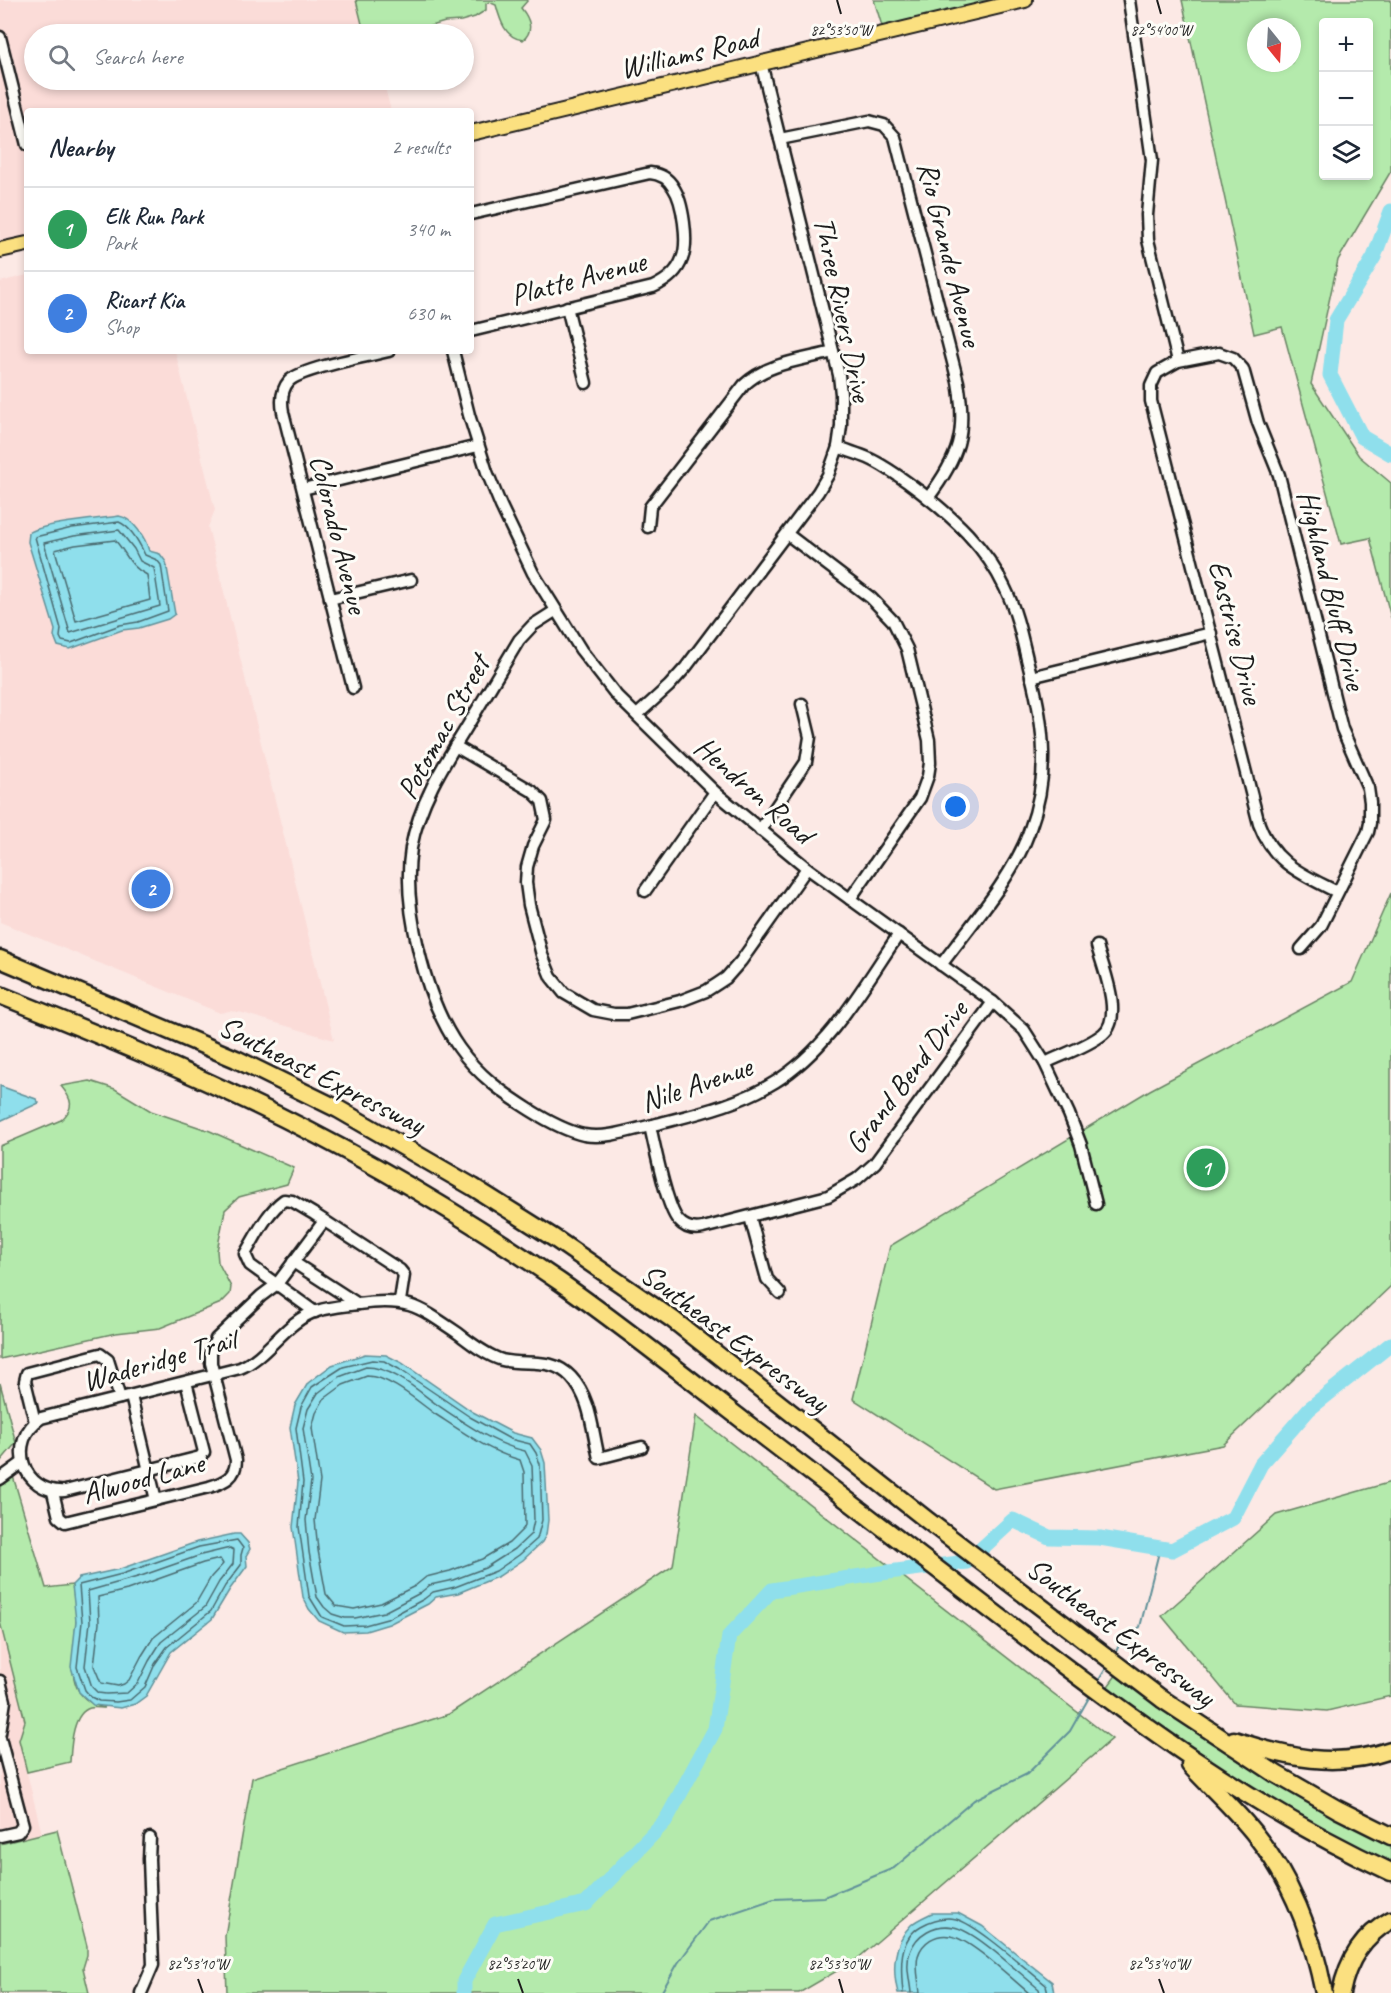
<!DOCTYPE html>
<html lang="en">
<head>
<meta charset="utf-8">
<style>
  body { margin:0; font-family:Caveat,sans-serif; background:#f2f2f3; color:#1f2937 }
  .controls { position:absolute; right:18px; top:18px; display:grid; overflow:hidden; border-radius:6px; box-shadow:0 3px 9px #0003 }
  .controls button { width:54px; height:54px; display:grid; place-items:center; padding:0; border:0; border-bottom:2px solid #e0e1e3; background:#fff; color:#1f2937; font:30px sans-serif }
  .compass { position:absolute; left:1247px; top:18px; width:54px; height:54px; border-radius:50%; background:#fff; box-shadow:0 3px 9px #0003; rotate:162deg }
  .you { position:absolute; left:956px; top:807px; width:21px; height:21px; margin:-15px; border:4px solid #fff; border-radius:50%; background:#1a73e8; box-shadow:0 0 0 9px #1a73e833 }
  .badge { display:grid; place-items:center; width:39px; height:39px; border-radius:50%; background:#d93025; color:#fff; font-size:20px; font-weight:700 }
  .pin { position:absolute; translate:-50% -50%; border:3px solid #fff; box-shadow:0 2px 6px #0006 }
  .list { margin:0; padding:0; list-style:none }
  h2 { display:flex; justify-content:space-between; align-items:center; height:78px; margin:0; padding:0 24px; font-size:26px }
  h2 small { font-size:20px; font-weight:400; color:#747a83 }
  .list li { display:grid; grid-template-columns:39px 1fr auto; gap:18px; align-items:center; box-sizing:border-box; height:84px; padding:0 24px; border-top:2px solid #e0e1e3 }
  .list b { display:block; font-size:22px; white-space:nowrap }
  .list p { margin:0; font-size:20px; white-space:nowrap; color:#747a83 }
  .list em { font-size:20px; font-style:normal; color:#747a83 }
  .icon { flex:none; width:33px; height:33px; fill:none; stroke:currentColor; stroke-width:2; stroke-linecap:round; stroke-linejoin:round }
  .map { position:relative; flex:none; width:1391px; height:1993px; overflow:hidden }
  .search { position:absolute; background:#fff; box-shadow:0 3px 9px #0003; left:24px; top:24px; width:450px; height:66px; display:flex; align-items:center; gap:15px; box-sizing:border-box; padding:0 21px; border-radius:33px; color:#747a83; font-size:22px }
  .panel { position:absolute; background:#fff; box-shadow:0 3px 9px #0003; left:24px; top:108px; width:450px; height:246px; border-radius:6px }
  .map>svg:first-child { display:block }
</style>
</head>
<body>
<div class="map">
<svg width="1391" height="1993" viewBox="0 0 1391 1993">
  <rect width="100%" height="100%" fill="#fce9e5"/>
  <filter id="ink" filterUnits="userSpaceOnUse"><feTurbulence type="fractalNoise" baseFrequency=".0167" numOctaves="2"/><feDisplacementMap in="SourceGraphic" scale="12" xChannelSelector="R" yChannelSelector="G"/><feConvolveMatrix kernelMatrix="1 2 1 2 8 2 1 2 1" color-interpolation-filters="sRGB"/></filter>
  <g filter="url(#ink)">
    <g fill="#fbdcd8">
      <polygon points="0,0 356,0 363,28 375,29 373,34 34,34 34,80 383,80 391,111 27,111 27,244 0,251"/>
      <polygon points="27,275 27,351 175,351 215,510 208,527 334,1040 239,1012 229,1011 220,1013 0,922 0,282"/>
      <polygon points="0,1622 25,1721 19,1740 42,1834 0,1844"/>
    </g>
    <g fill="#b4eaac" stroke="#688364" stroke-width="1.5" fill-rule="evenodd">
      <path d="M356,0H528L521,8C530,19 534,31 523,40C505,38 500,20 496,5L489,2L486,4V10L475,17L461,21L445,22L407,33L396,32L388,27L363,28Z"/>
      <polygon points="874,0 1001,0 885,28 882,26"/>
      <path d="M1182,0H1391V171L1338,260L1311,384L1359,456L1391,483V618L1370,538L1341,544L1282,327L1254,334ZM1324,22H1368V176H1324ZM1256,27H1292V63H1256Z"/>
      <polygon points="1391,893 1391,1286 1223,1445 994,1489 853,1399 890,1246 1150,1090 1352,982"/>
      <path d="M90,1081L115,1089L151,1111L210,1131L294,1168L287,1184L239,1197L225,1210L217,1251L218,1262L231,1287L230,1294L221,1303L160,1328L116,1333L0,1359V1146L61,1120C75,1108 72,1099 61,1086Z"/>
      <polygon points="0,1383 16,1443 0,1462"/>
      <polygon points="696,1416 1112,1739 856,1960 799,1993 227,1993 225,1936 252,1778 449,1714 673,1566"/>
      <path d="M13,1476L46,1588L72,1585C74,1597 77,1609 76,1622C75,1654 60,1698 105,1708C100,1708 94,1707 90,1708C72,1713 71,1747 70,1762L27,1772L19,1740L25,1721L0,1622V1485Z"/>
      <polygon points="1391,1482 1391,1696 1327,1711 1235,1704 1162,1616 1276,1515"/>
      <polygon points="1117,1674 1391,1842 1391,1865 1262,1796 1106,1689"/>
      <polygon points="57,1830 87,1946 87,1955 83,1968 89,1993 0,1993 0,1844"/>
    </g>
    <g fill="#8fdfec" stroke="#619199" stroke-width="1.5">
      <path d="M119,516C133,518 146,539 149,551L160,554L166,562L175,614L168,619L139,628L122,630L70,649L58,646L54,636L55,630L28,542L29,533C43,523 99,519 119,516Z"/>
      <polygon points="0,1086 36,1099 39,1103 0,1121"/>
      <polygon points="365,1354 386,1355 402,1363 473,1412 513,1433 532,1438 541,1450 545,1463 548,1520 546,1535 542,1542 523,1560 499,1576 458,1593 436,1597 428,1604 389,1624 366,1631 343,1632 319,1621 309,1609 303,1597 293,1527 298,1482 290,1427 295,1405 308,1383 332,1365"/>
      <polygon points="234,1534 240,1534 248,1543 250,1549 246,1556 247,1566 230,1589 212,1619 171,1652 146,1696 135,1704 121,1708 93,1705 79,1692 71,1667 76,1621 72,1585 79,1578 120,1569 197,1542"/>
      <path d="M932,1913H958L982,1926L1052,1982L1054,1993H898C892,1970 893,1943 911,1925C916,1920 926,1916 932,1913Z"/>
    </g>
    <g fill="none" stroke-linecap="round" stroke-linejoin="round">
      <g stroke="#4a6a6f" stroke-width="1.5">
        <path d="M119,522C131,527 140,544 145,555L157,560L161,565L168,611L138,622L120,625L71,643L62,641L60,637L61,629L35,537L72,528Z"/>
        <polygon points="119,530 134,549 140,561 154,568 160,606 70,633 44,543 74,536"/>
        <path d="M115,540C128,555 128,565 147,575L150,600L76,621L55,550L75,545Z"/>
        <polygon points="372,1360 384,1361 399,1369 470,1417 510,1439 530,1444 536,1453 540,1464 542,1520 537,1539 519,1555 496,1571 455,1587 433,1592 424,1599 387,1619 365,1625 344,1626 322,1617 309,1596 299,1527 303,1482 296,1428 301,1407 312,1387 343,1367"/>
        <path d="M366,1367C393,1367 418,1391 439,1406C464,1423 496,1445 525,1451L532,1465L534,1520L531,1534L515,1549L485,1568L453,1580L430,1585L420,1593L384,1612L355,1618H345L332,1614L324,1607L317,1597L309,1552L306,1520L311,1481L303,1428L308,1409L318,1393L339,1377Z"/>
        <path d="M367,1376C389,1376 417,1401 435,1414C461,1431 490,1452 520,1460L524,1472L525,1525L523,1529L509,1543L482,1559L450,1571L426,1577L415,1586L381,1603L354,1609L336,1606L326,1594L318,1550L315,1520L320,1481L312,1428L316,1413L324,1399L343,1385Z"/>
        <polygon points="237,1540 243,1548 241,1555 241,1565 225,1586 211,1611 167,1647 155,1664 145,1687 130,1700 116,1702 99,1701 91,1697 85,1690 77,1667 82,1622 79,1585 122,1574 199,1547"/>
        <polygon points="230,1548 234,1550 233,1564 219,1582 205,1607 161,1642 149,1661 138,1683 127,1693 106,1694 98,1693 92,1687 85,1666 90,1622 88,1591 141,1576 201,1555"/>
        <polygon points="220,1559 223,1564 211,1577 196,1603 153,1638 141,1657 129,1680 124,1684 118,1686 101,1683 94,1666 99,1623 98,1597 127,1590 203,1563"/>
        <path d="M903,1993C901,1970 897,1940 921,1926C932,1920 943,1916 956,1919C978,1925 1026,1969 1046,1985L1048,1993"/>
        <path d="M911,1993C910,1980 905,1965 910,1952C916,1934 935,1923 954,1927C976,1931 1020,1974 1039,1989L1040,1993"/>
        <path d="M920,1993C919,1981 915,1968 918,1956C922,1942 936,1933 951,1936C970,1939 1012,1979 1029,1993"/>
      </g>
      <g stroke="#619199" stroke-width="2">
        <polyline points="1114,1655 1123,1638 1140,1627 1160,1548"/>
        <polyline points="1097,1683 1108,1665"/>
        <polyline points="661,1993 678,1963 709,1921 774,1899 824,1897 894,1868 974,1800 1027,1774 1070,1731 1091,1694"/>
      </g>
      <g stroke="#8fdfec" stroke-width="15">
        <polyline points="1391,211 1374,257 1336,320 1330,375 1362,437 1391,454"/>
        <polyline points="464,1993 464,1981 495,1924 586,1904 666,1820 715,1729 729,1636 772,1590 881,1573 967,1562 1013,1520 1049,1537 1100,1538 1172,1550 1233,1518 1261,1464 1309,1409 1391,1344"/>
      </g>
      <defs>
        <g id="minor">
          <polyline points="1129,0 1152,160 1147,215 1148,240 1178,361"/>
          <polyline points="0,37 27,145"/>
          <path d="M780,139L869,121L884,125L895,137L958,382C967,433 959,457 928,498"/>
          <path d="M471,214L650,173C660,174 668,178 673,187C683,201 689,243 682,259C677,273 666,281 653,287L471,331"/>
          <polyline points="567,307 586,383"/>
          <polyline points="453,351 469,415 487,472 501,506 533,573 581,650 617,696 715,792 807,868 993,1002 1024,1030 1045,1063 1069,1114 1081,1145 1096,1204"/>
          <path d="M838,447C848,451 859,454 868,458C886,466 903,479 918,490C954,518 986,547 1005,588C1018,614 1023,644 1030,671C1045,728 1050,776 1029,832C1013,877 970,926 941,965"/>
          <polyline points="303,489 478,446"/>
          <path d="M648,527L650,507L744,385C767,363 803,360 833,352"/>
          <polyline points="787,534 871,598 893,621 907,649 929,740 930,763 928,776 920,798 850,899"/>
          <polyline points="330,599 411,580"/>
          <path d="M555,611L533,625L519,640C501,670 483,700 465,730C442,767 419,804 411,848C402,905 425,1000 459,1048C478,1075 503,1093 530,1110C546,1120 566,1131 584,1135C607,1139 631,1130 653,1125C695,1114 738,1105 775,1082C829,1049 864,985 899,934"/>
          <polyline points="1031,677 1211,633"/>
          <path d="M353,688L283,412C281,401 281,390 289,381C302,368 368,356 389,351"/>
          <polyline points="637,715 669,686 686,667 818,492 828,475 838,447 841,426 841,394 839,375 761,63"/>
          <polyline points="455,746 532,791 542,801 546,820 533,846 527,867 526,883 529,905 542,955 551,977 564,993 593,1010 614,1014 627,1014 680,1001 706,991 717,984 726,978 741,961 807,868"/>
          <polyline points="760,830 806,762 810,737 802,704"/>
          <polyline points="645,891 715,792"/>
          <path d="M1301,949L1321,926L1368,832L1370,823V802L1368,788L1342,729L1279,475L1258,423L1243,369L1233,358L1219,353L1178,361L1157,373L1151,386V401L1259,824C1274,864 1302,874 1337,892"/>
          <path d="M1045,1063C1063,1054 1087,1047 1103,1034C1124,1017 1103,968 1097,946"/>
          <path d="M650,1126C655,1147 666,1206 678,1220C685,1228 694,1230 703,1228L828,1196L857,1179L875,1163L993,1002"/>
          <polyline points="750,1217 767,1279 780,1293"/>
          <polyline points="293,1262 358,1304"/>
          <path d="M315,1312L250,1265L245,1254C256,1236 267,1212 284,1200L292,1201L314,1214L400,1270L404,1275L400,1301"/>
          <path d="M186,1382L204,1452L200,1457L65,1491C22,1494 6,1441 41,1418L240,1368C269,1356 286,1320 317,1311C330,1307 344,1306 358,1304C408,1297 418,1306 459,1334C471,1343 486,1355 502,1360C526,1366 551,1356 571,1377C591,1398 592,1430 599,1458L642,1447"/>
          <polyline points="131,1396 156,1500"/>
          <polyline points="35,1422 25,1381 27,1373 100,1354 108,1360 120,1398"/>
          <polyline points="0,1479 22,1463"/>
          <path d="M53,1492L59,1517L65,1522L209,1487C225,1482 236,1477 236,1460L211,1363V1351L216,1339L261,1296L277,1284L324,1221"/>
          <polyline points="0,1681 5,1701 0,1733"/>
          <polyline points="0,1738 23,1825 18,1832 0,1836"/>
          <polyline points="141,1993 153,1965 149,1859 150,1838"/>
        </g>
        <g id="major">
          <polyline points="471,133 1025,0"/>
          <polyline points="0,250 27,244"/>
        </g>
        <g id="highway">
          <polyline points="0,959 236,1059 338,1109 473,1187 554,1238 672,1319 927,1520 1162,1699 1276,1774 1337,1809 1391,1836"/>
          <path d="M0,995C77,1026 154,1057 229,1092C345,1145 455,1210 560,1282C623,1326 684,1375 745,1422C833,1490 921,1556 1009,1624C1130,1717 1252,1808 1391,1872"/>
          <path d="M1234,1740C1288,1758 1335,1769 1391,1750"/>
          <path d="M1190,1765C1212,1789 1237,1811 1257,1837C1293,1882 1313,1937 1324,1993"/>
          <path d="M1341,1993C1347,1962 1362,1936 1391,1920"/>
        </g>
      </defs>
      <use href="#minor" stroke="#1c1c1c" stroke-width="15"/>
      <use href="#major" stroke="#1c1c1c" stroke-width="18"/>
      <use href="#highway" stroke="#1c1c1c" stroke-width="21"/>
      <use href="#minor" stroke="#fdfcf7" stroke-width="10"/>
      <use href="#major" stroke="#fbe080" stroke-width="14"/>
      <use href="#highway" stroke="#fbe080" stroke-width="16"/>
    </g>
  </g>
  <path fill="none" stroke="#1c1c1c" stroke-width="2" d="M837,0L841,14M1157,0L1161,14M198,1979L203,1993M518,1979L523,1993M839,1979L843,1993M1159,1979L1164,1993"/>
  <g text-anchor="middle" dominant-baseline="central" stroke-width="6" stroke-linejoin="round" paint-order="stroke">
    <g font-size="30" fill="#1c1c1c" stroke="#fdfcf7">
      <text transform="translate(689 53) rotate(-13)">Williams Road</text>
      <text transform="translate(950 254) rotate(76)">Rio Grande Avenue</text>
      <text transform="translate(578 278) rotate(-15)">Platte Avenue</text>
      <text transform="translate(843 309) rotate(78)">Three Rivers Drive</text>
      <text transform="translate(339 534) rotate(76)">Colorado Avenue</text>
      <text transform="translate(1332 590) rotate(76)">Highland Bluff Drive</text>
      <text transform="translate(1236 632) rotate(76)">Eastrise Drive</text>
      <text transform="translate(443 727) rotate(-61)">Potomac Street</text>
      <text transform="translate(754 790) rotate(41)">Hendron Road</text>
      <text transform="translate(322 1075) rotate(27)">Southeast Expressway</text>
      <text transform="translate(906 1077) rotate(-53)">Grand Bend Drive</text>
      <text transform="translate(696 1084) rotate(-19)">Nile Avenue</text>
      <text transform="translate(735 1338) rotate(37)">Southeast Expressway</text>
      <text transform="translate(159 1360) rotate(-16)">Waderidge Trail</text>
      <text transform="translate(143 1478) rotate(-15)">Alwood Lane</text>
      <text transform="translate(1121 1632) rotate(37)">Southeast Expressway</text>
    </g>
  </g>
  <g font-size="15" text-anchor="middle" fill="#1c1c1c" stroke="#fdfcf7" stroke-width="6" stroke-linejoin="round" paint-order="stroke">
    <text x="841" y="35">82°53'50"W</text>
    <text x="1161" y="35">82°54'00"W</text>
    <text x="198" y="1969">82°53'10"W</text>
    <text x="518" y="1969">82°53'20"W</text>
    <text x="839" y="1969">82°53'30"W</text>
    <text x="1159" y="1969">82°53'40"W</text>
  </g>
</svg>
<div class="controls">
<button>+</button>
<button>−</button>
<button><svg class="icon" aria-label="layers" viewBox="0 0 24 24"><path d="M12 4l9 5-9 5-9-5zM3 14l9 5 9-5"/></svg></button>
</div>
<svg class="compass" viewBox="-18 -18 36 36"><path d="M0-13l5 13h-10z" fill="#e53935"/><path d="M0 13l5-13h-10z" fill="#747a83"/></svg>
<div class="you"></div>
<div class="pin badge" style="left:1206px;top:1168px;background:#2e9e5b">1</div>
<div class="pin badge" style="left:151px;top:889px;background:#3f7fe0">2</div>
<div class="search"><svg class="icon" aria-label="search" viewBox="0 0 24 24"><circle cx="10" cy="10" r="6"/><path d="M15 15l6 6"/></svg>Search here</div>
<section class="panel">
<h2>Nearby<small>2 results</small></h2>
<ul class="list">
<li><span class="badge" style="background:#2e9e5b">1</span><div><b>Elk Run Park</b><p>Park</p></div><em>340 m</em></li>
<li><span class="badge" style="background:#3f7fe0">2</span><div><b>Ricart Kia</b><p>Shop</p></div><em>630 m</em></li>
</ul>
</section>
</div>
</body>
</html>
